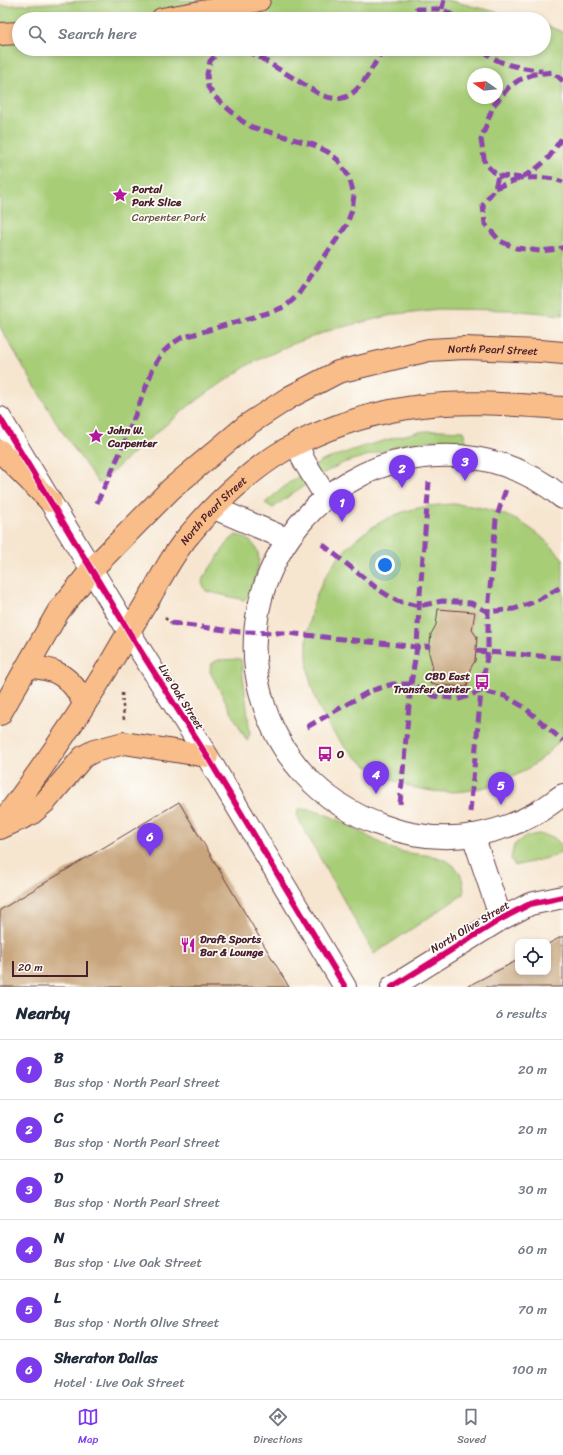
<!DOCTYPE html>
<html lang="en">
<head>
<meta charset="utf-8">
<style>
  body { margin:0; font-family:Sriracha,sans-serif; background:#f6f6f7; color:#1f2937 }
  .controls { position:absolute; right:12px; bottom:12px; display:grid; overflow:hidden; border-radius:8px; box-shadow:0 2px 6px #0003 }
  .controls button { width:36px; height:36px; display:grid; place-items:center; padding:0; border:0; border-bottom:1px solid #e0e1e3; background:#fff; color:#1f2937; font:20px sans-serif }
  .compass { position:absolute; left:467px; top:68px; width:36px; height:36px; border-radius:50%; background:#fff; box-shadow:0 2px 6px #0003; rotate:284deg }
  .scale { position:absolute; left:12px; bottom:10px; width:76px; box-sizing:border-box; padding-left:4px; border:2px solid #4a1f2b; border-top:0; font-size:11px; line-height:14px; white-space:nowrap; color:#4a1f2b; -webkit-text-stroke:3px #fdfcf7; paint-order:stroke }
  .you { position:absolute; left:385px; top:565px; width:14px; height:14px; margin:-10px; border:3px solid #fff; border-radius:50%; background:#1a73e8; box-shadow:0 0 0 6px #1a73e833 }
  .badge { display:grid; place-items:center; width:26px; height:26px; border-radius:50%; background:#7c3aed; color:#fff; font-size:13px; font-weight:700 }
  .pin { position:absolute; translate:-50% -33px; filter:drop-shadow(0 1px 2px #0008) }
  .pin::after { content:''; position:absolute; top:21px; width:14px; height:12px; background:inherit; clip-path:polygon(0 0,100% 0,50% 100%) }
  .list { margin:0; padding:0; list-style:none }
  h2 { display:flex; justify-content:space-between; align-items:center; height:52px; margin:0; padding:0 16px; font-size:17px }
  h2 small { font-size:13px; font-weight:400; color:#747a83 }
  .list li { display:grid; grid-template-columns:26px 1fr auto; gap:12px; align-items:center; box-sizing:border-box; height:60px; padding:0 16px; border-top:1px solid #e0e1e3 }
  .list b { display:block; font-size:15px; white-space:nowrap }
  .list p { margin:0; font-size:13px; white-space:nowrap; color:#747a83 }
  .list em { font-size:13px; font-style:normal; color:#747a83 }
  .icon { flex:none; width:22px; height:22px; fill:none; stroke:currentColor; stroke-width:2; stroke-linecap:round; stroke-linejoin:round }
  .map { position:relative; flex:none; width:563px; height:987px; overflow:hidden }
  .search { position:absolute; background:#fff; box-shadow:0 2px 6px #0003; left:12px; right:12px; top:12px; height:44px; display:flex; align-items:center; gap:10px; box-sizing:border-box; padding:0 14px; border-radius:22px; color:#747a83; font-size:15px }
  .sheet { height:412px; background:#fff }
  nav { display:flex; justify-content:space-around; align-items:center; box-sizing:border-box; height:56px; border-top:1px solid #e0e1e3; background:#fff; font-size:11px; color:#747a83 }
  nav a { display:grid; justify-items:center; gap:2px }
  nav .on { color:#7c3aed }
  .map>svg:first-child { display:block }
</style>
</head>
<body>
<div class="map">
<svg width="563" height="987" viewBox="0 0 563 987">
  <rect width="100%" height="100%" fill="#fdfcf7"/>
  <filter id="ink" filterUnits="userSpaceOnUse"><feTurbulence type="fractalNoise" baseFrequency=".025" numOctaves="2"/><feDisplacementMap in="SourceGraphic" scale="8" xChannelSelector="R" yChannelSelector="G"/><feConvolveMatrix kernelMatrix="1 2 1 2 8 2 1 2 1" color-interpolation-filters="sRGB"/></filter>
  <filter id="wash" filterUnits="userSpaceOnUse"><feTurbulence type="fractalNoise" baseFrequency=".012" numOctaves="4" result="noise"/><feDisplacementMap in="SourceGraphic" scale="16" xChannelSelector="R" yChannelSelector="G"/><feGaussianBlur stdDeviation="0.9" result="paint"/><feColorMatrix in="noise" values="0 0 0 0 0 0 0 0 0 0 0 0 0 0 0 0 0 1.4 0 .05"/><feComposite in="paint" operator="in"/></filter>
  <g filter="url(#wash)">
    <rect width="100%" height="100%" fill="#f6e5cf"/>
    <g fill="#a7cd77" stroke="#787651" fill-rule="evenodd">
      <path d="M102,0H447L525,19H19V49H544V25L563,32V315L511,310L438,309L396,314L363,322L331,330L290,345L248,365L190,405L144,443L99,484L59,427L0,327V6ZM473,74H497V98H473Z"/>
      <polygon points="439,430 463,431 467,443 437,440 406,444 343,463 320,475 293,493 273,508 265,503 291,481 322,461 361,447 416,432"/>
      <path d="M453,504C501,508 532,522 563,559V736C542,765 507,784 472,790C442,795 411,790 384,776C282,724 281,577 381,522C403,509 428,505 453,504Z"/>
      <path d="M236,535C262,542 262,559 254,581C251,589 250,595 244,600L206,591L202,583L203,578L229,541Z"/>
      <polygon points="241,659 250,733 247,741 210,672 211,664 218,660"/>
      <path d="M298,809C329,808 364,837 393,849C413,857 436,851 454,866C463,874 463,883 464,894L374,954L297,817Z"/>
      <polygon points="538,834 553,837 563,846 563,850 555,856 515,866 511,859 514,845 524,837"/>
    </g>
    <g id="blocks">
      <g fill="#c8a57b">
        <polygon points="438,609 475,612 472,630 477,637 475,661 470,669 467,687 430,684 432,664 429,653 431,634 436,625"/>
        <polygon points="179,802 289,987 0,987 0,910"/>
        <polygon points="563,936 563,987 466,987 518,960 518,972 548,972 548,944"/>
      </g>
    </g>
  </g>
  <g filter="url(#ink)">
    <use href="#blocks" fill-opacity="0" stroke="#643d44" stroke-width="1"/>
    <g fill="none" stroke-linecap="round" stroke-linejoin="round">
      <defs>
        <g id="minor">
          <polyline points="0,418 140,650 207,756 345,987"/>
          <polyline points="297,443 304,461 326,497"/>
          <path d="M563,498C529,469 481,453 436,456C427,456 418,458 410,459C367,466 325,492 298,526C215,629 256,780 381,825C410,836 443,840 474,835C496,831 519,823 538,812C547,807 555,800 563,795"/>
          <polyline points="214,508 287,539"/>
          <polyline points="473,835 501,919"/>
          <polyline points="392,987 501,919 530,904 563,897"/>
        </g>
        <g id="major">
          <path d="M27,667C56,667 72,678 84,703"/>
          <path id="s1" d="M0,714L58,612L92,569L171,489L247,425L290,397L338,372L429,350L465,348L540,351L563,353"/>
          <path id="s2" d="M0,825C39,773 76,720 110,664C123,641 137,618 151,595C163,574 174,552 190,534C217,501 260,461 298,443C336,424 379,411 422,406C469,400 516,405 563,408"/>
          <polyline points="0,828 31,814 45,802 83,757 94,751 124,743 207,756"/>
        </g>
        <g id="highway">
          <polyline points="162,19 223,8 259,0"/>
          <polyline points="0,34 19,33"/>
          <polyline points="0,451 50,501"/>
        </g>
      </defs>
      <use href="#minor" stroke="#643d44" stroke-width="24"/>
      <use href="#major" stroke="#643d44" stroke-width="24"/>
      <use href="#highway" stroke="#643d44" stroke-width="24"/>
      <g stroke="#643d44" stroke-width="2.5" stroke-dasharray="3 3" stroke-linecap="butt">
        <polyline points="165,618 171,623"/>
        <polyline points="122,693 124,720"/>
      </g>
      <use href="#minor" stroke="#fff" stroke-width="22"/>
      <use href="#major" stroke="#f8bd89" stroke-width="22"/>
      <use href="#highway" stroke="#f8bd89" stroke-width="22"/>
      <g stroke="#8e44ad" stroke-width="5" stroke-dasharray="10 5" stroke-linecap="butt">
        <polyline points="442,9 444,0"/>
        <polyline points="404,19 416,9 442,9 459,19"/>
        <path d="M483,49C496,66 522,67 542,71"/>
        <polyline points="563,81 553,72 534,74 519,80 509,87 493,106 481,140 485,164 498,176 495,188 483,205 485,224 500,241 516,248 540,251 559,249 563,247"/>
        <path d="M498,176C506,176 514,177 523,178C537,178 549,176 563,182"/>
        <path d="M495,188C516,180 534,174 549,157C554,151 557,143 563,137"/>
        <path d="M97,503L124,444L154,366L162,353L172,344L181,338L274,311L286,306L297,296L346,226L352,210L354,195L349,177L338,160L328,152L314,145L252,127L242,121L215,97L208,87L207,74L210,61L222,49H243L259,57L321,95C328,97 335,100 342,98C360,95 374,64 383,49"/>
        <polyline points="322,544 379,590 397,601 419,606 442,601 471,603 488,612 514,609 534,602 563,586"/>
        <polyline points="171,623 240,632 287,633 417,647 430,646"/>
        <polyline points="476,651 563,658"/>
        <polyline points="307,727 370,691 393,684 411,684 434,696 460,699 481,691 505,696 524,707 563,741"/>
        <polyline points="400,804 411,684 417,647 419,606 429,482"/>
        <polyline points="470,812 481,691 488,651 488,612 496,519 506,489"/>
      </g>
      <defs>
        <g id="cycleway">
          <polyline points="0,418 140,650 207,756 345,987"/>
          <polyline points="392,987 501,919 530,904 563,897"/>
        </g>
      </defs>
      <use href="#cycleway" stroke="#fdfcf7" stroke-width="8"/>
      <use href="#cycleway" stroke="#d6006c" stroke-width="6"/>
    </g>
  </g>
  <defs>
    <symbol id="sight-bare" viewBox="-9 -9 18 18"><path d="M0-6L1.8-2.2L6-1.7L2.9 1.2L3.7 5.4L0 3.3L-3.7 5.4L-2.9 1.2L-6-1.7L-1.8-2.2Z" fill="#b5179e" stroke="#fdfcf7" stroke-width="2.5" paint-order="stroke"/></symbol>
    <symbol id="bus-bare" viewBox="-9 -9 18 18"><path d="M-5-6H5V4H4V6H2V4H-2V6H-4V4H-5ZM-3.5-4V0h7V-4ZM-3.5 1.2v1.5H-2V1.2ZM2 1.2v1.5H3.5V1.2Z" fill="#b5179e" stroke="#fdfcf7" stroke-width="2.5" paint-order="stroke"/></symbol>
    <symbol id="restaurant-bare" viewBox="-9 -9 18 18"><path d="M-5-6h1v4h1v-4h1v4h1v-4h1v5L-1.5 .5V6h-2V.5L-5-1ZM5-6V6H3V1.5H1.5Q1.5-4 5-6Z" fill="#b5179e" stroke="#fdfcf7" stroke-width="2.5" paint-order="stroke"/></symbol>
  </defs>
  <g fill-rule="evenodd">
    <use href="#sight-bare" x="109" y="184" width="22" height="22"/>
    <use href="#sight-bare" x="85" y="425" width="22" height="22"/>
    <use href="#bus-bare" x="471" y="671" width="22" height="22"/>
    <use href="#bus-bare" x="314" y="743" width="22" height="22"/>
    <use href="#restaurant-bare" x="177" y="934" width="22" height="22"/>
  </g>
  <g text-anchor="middle" dominant-baseline="central" stroke-width="3.5" stroke-linejoin="round" paint-order="stroke">
    <g font-size="11" font-weight="bold" fill="#4a1f2b" stroke="#fdfcf7" text-anchor="start">
      <text x="132" y="189">Portal<tspan x="132" dy="13">Park Slice</tspan></text>
      <text x="108" y="430">John W.<tspan x="108" dy="13">Carpenter</tspan></text>
      <text x="470" y="676" text-anchor="end">CBD East<tspan x="470" dy="13">Transfer Center</tspan></text>
      <text x="337" y="754">O</text>
      <text x="200" y="939">Draft Sports<tspan x="200" dy="13">Bar &amp; Lounge</tspan></text>
    </g>
    <g font-size="11" fill="#665342" stroke="#fdfcf7">
      <text x="169" y="217">Carpenter Park</text>
    </g>
    <g font-size="11" fill="#4a1f2b" stroke="#fdfcf7">
      <text stroke="none"><textPath href="#s1" startOffset="647">North Pearl Street</textPath></text>
      <text stroke="none"><textPath href="#s2" startOffset="381">North Pearl Street</textPath></text>
      <text transform="translate(181 697) rotate(58)">Live Oak Street</text>
      <text transform="translate(470 927) rotate(-31)">North Olive Street</text>
    </g>
  </g>
</svg>
<div class="controls">
<button><svg class="icon" aria-label="locate" viewBox="0 0 24 24"><circle cx="12" cy="12" r="6"/><path d="M12 2v4M12 18v4M2 12h4M18 12h4"/></svg></button>
</div>
<svg class="compass" viewBox="-18 -18 36 36"><path d="M0-13l5 13h-10z" fill="#e53935"/><path d="M0 13l5-13h-10z" fill="#747a83"/></svg>
<div class="scale">20 m</div>
<div class="you"></div>
<div class="pin badge" style="left:342px;top:522px">1</div>
<div class="pin badge" style="left:402px;top:488px">2</div>
<div class="pin badge" style="left:465px;top:481px">3</div>
<div class="pin badge" style="left:376px;top:794px">4</div>
<div class="pin badge" style="left:501px;top:805px">5</div>
<div class="pin badge" style="left:150px;top:856px">6</div>
<div class="search"><svg class="icon" aria-label="search" viewBox="0 0 24 24"><circle cx="10" cy="10" r="6"/><path d="M15 15l6 6"/></svg>Search here</div>
</div>
<section class="sheet">
<h2>Nearby<small>6 results</small></h2>
<ul class="list">
<li><span class="badge">1</span><div><b>B</b><p>Bus stop · North Pearl Street</p></div><em>20 m</em></li>
<li><span class="badge">2</span><div><b>C</b><p>Bus stop · North Pearl Street</p></div><em>20 m</em></li>
<li><span class="badge">3</span><div><b>D</b><p>Bus stop · North Pearl Street</p></div><em>30 m</em></li>
<li><span class="badge">4</span><div><b>N</b><p>Bus stop · Live Oak Street</p></div><em>60 m</em></li>
<li><span class="badge">5</span><div><b>L</b><p>Bus stop · North Olive Street</p></div><em>70 m</em></li>
<li><span class="badge">6</span><div><b>Sheraton Dallas</b><p>Hotel · Live Oak Street</p></div><em>100 m</em></li>
</ul>
</section>
<nav>
<a class="on"><svg class="icon" aria-label="map" viewBox="0 0 24 24"><path d="M3 6l6-2 6 2 6-2v14l-6 2-6-2-6 2zM9 4v14M15 6v14"/></svg>Map</a>
<a><svg class="icon" aria-label="directions" viewBox="0 0 24 24"><path d="M12 3l9 9-9 9-9-9zM9 14v-3h6M13 9l2 2-2 2"/></svg>Directions</a>
<a><svg class="icon" aria-label="saved" viewBox="0 0 24 24"><path d="M7 4h10v16l-5-4-5 4z"/></svg>Saved</a>
</nav>
</body>
</html>
